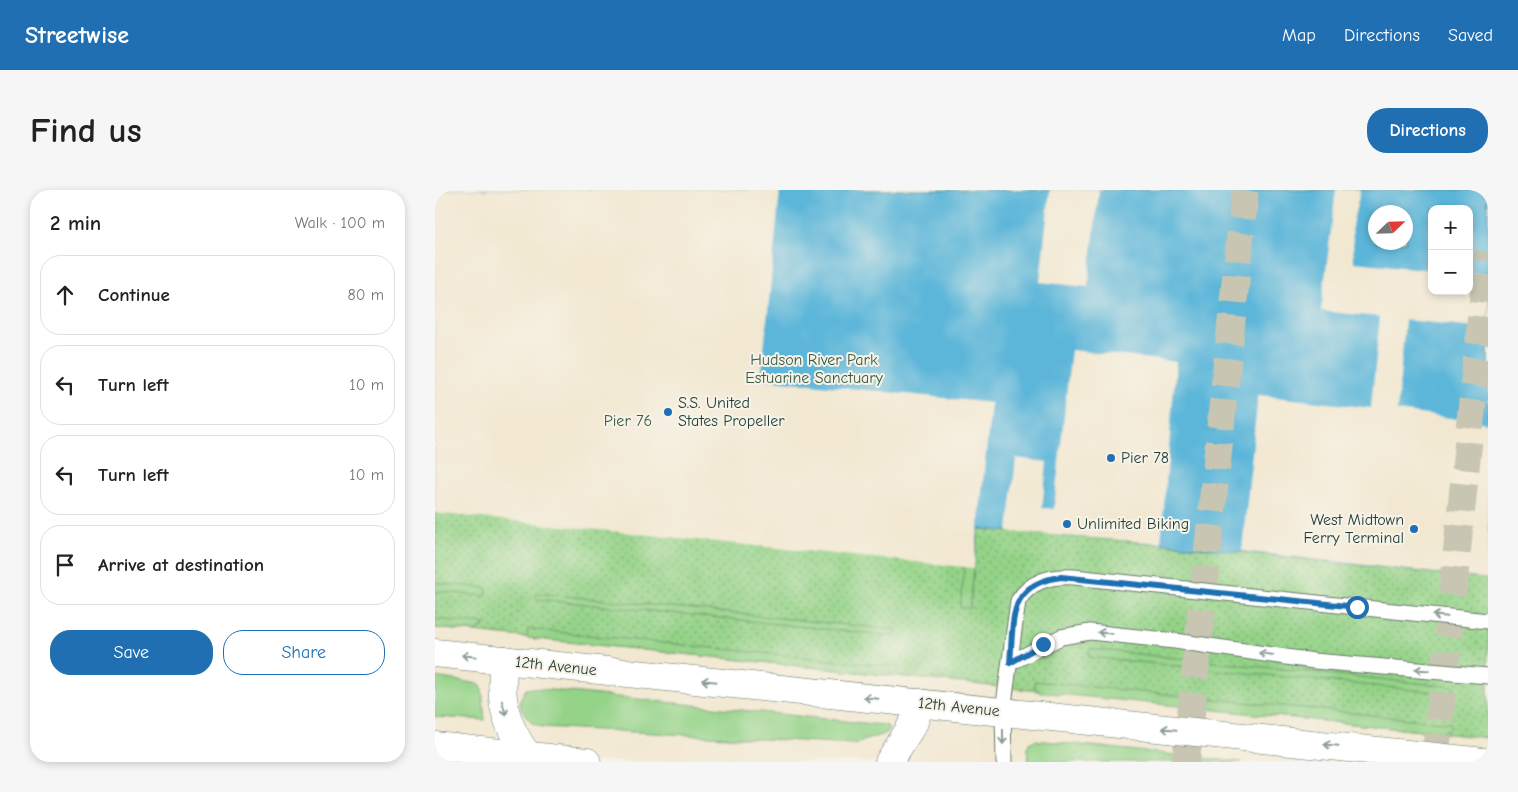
<!DOCTYPE html>
<html lang="en">
<head>
<meta charset="utf-8">
<style>
  body { margin:0; font-family:"Comic Neue",sans-serif; background:#f6f6f6; color:#222 }
  .controls { position:absolute; right:15px; top:15px; display:grid; overflow:hidden; border-radius:10px; box-shadow:0 2px 8px #0003 }
  .controls button { width:45px; height:45px; display:grid; place-items:center; padding:0; border:0; border-bottom:1px solid #e0e0e0; background:#fff; color:#222; font:25px sans-serif }
  .compass { position:absolute; left:933px; top:15px; width:45px; height:45px; border-radius:50%; background:#fff; box-shadow:0 2px 8px #0003; rotate:67deg }
  .stop { position:absolute; width:15px; height:15px; margin:-11px; border:4px solid #1f6fb2; border-radius:50%; background:#fff }
  .stop.end { background:#1f6fb2; border-color:#fff; box-shadow:0 1px 5px #0008 }
  .list { margin:0; padding:0; list-style:none }
  h2 { display:flex; justify-content:space-between; align-items:center; height:65px; margin:0; padding:0 20px; font-size:21px }
  h2 small { font-size:16px; font-weight:400; color:#767676 }
  .list li { display:grid; grid-template-columns:32px 1fr auto; gap:15px; align-items:center; box-sizing:border-box; height:80px; margin:0 10px 10px; padding:0 10px; border:1px solid #e0e0e0; border-radius:20px }
  .list b { display:block; font-size:19px; white-space:nowrap }
  .list em { font-size:16px; font-style:normal; color:#767676 }
  .actions { display:flex; gap:10px; padding:15px 20px }
  .actions a { flex:1; padding:11px 0; border:1px solid #1f6fb2; border-radius:20px; text-align:center; font-size:18px; color:#1f6fb2 }
  .actions .main { background:#1f6fb2; color:#fff }
  .icon { flex:none; width:28px; height:28px; fill:none; stroke:currentColor; stroke-width:2; stroke-linecap:round; stroke-linejoin:round }
  .map { position:relative; flex:none; width:1053px; height:572px; overflow:hidden; border-radius:20px }
  header { display:flex; align-items:center; gap:30px; box-sizing:border-box; height:70px; padding:0 25px; background:#1f6fb2; color:#fff }
  header strong { font-size:24px }
  nav { display:flex; gap:28px; margin-inline-start:auto; font-size:18px }
  .intro { display:flex; align-items:center; justify-content:space-between; box-sizing:border-box; height:120px; padding:0 30px }
  h1 { margin:0; font-size:35px }
  .button { padding:12px 22px; border-radius:20px; background:#1f6fb2; color:#fff; font-size:18px; font-weight:700 }
  main { display:flex; gap:30px; padding:0 30px }
  aside { flex:1; background:#fff; border-radius:20px; box-shadow:0 2px 8px #0003 }
  .map>svg:first-child { display:block }
</style>
</head>
<body>
<header>
<strong>Streetwise</strong>
<nav><a>Map</a><a>Directions</a><a>Saved</a></nav>
</header>
<div class="intro"><h1>Find us</h1><a class="button">Directions</a></div>
<main>
<aside>
<h2>2 min<small>Walk · 100 m</small></h2>
<ul class="list">
<li><svg class="icon" aria-label="ahead" viewBox="0 0 24 24"><path d="M12 20V5M6 11l6-6 6 6"/></svg><div><b>Continue</b></div><em>80 m</em></li>
<li><svg class="icon" aria-label="left" viewBox="0 0 24 24"><path d="M17 20v-9H6M10 6l-5 5 5 5"/></svg><div><b>Turn left</b></div><em>10 m</em></li>
<li><svg class="icon" aria-label="left" viewBox="0 0 24 24"><path d="M17 20v-9H6M10 6l-5 5 5 5"/></svg><div><b>Turn left</b></div><em>10 m</em></li>
<li><svg class="icon" aria-label="arrive" viewBox="0 0 24 24"><path d="M6 21V4h12l-3 4 3 4H6"/></svg><div><b>Arrive at destination</b></div></li>
</ul>
<div class="actions"><a class="main">Save</a><a>Share</a></div>
</aside>
<div class="map">
<svg width="1053" height="572" viewBox="0 0 1053 572">
  <defs>
    <pattern id="grass-dots" width="8" height="8" patternUnits="userSpaceOnUse" patternTransform="scale(1.25)"><rect width="8" height="8" fill="#94d388"/><path d="M2 2h.1M6 6h.1" fill="none" stroke="#78ac70" stroke-width="1.8" stroke-linecap="round"/></pattern>
  </defs>
  <rect width="100%" height="100%" fill="#f7f3e8"/>
  <filter id="ink" filterUnits="userSpaceOnUse"><feTurbulence type="fractalNoise" baseFrequency=".02" numOctaves="2"/><feDisplacementMap in="SourceGraphic" scale="10" xChannelSelector="R" yChannelSelector="G"/><feConvolveMatrix kernelMatrix="1 2 1 2 8 2 1 2 1" color-interpolation-filters="sRGB"/></filter>
  <filter id="wash" filterUnits="userSpaceOnUse"><feTurbulence type="fractalNoise" baseFrequency=".0096" numOctaves="4" result="noise"/><feDisplacementMap in="SourceGraphic" scale="20" xChannelSelector="R" yChannelSelector="G"/><feGaussianBlur stdDeviation="1.12" result="paint"/><feColorMatrix in="noise" values="0 0 0 0 0 0 0 0 0 0 0 0 0 0 0 0 0 1.4 0 .05"/><feComposite in="paint" operator="in"/></filter>
  <g filter="url(#wash)">
    <rect width="100%" height="100%" fill="#f2e8d1"/>
    <path fill="url(#grass-dots)" stroke="#5a885e" fill-rule="evenodd" d="M0,0L544,339L766,357L799,0H1053V548L0,438ZM997,19H1034V101H997ZM941,22H971V52H941Z"/>
    <g fill="#94d388" stroke="#5a885e">
      <polygon points="539,288 543,339 535,418 525,418"/>
      <polygon points="0,393 52,398 51,406 0,401"/>
      <polygon points="101,403 462,440 458,446 101,409"/>
      <polygon points="0,429 51,434 41,442 0,438"/>
      <polygon points="93,439 464,477 463,481 453,485 92,448"/>
      <polygon points="655,459 1019,497 1019,504 654,467"/>
      <polygon points="0,487 44,494 47,498 50,530 0,527"/>
      <polygon points="599,491 1016,533 1015,538 1006,543 605,502 600,498"/>
      <polygon points="98,498 448,535 452,536 454,540 452,543 419,554 107,537 97,533 86,519 85,510 91,499"/>
      <polygon points="600,550 807,572 594,572 592,558 594,553"/>
    </g>
    <path fill="#5bb6d9" stroke="#3d7a86" fill-rule="evenodd" d="M0,0H1053V389L726,353L544,339L539,376ZM997,19H1034V101H997ZM941,22H971V52H941Z"/>
    <g fill="#f2e8d1">
      <polygon points="0,0 345,0 326,189 556,213 539,378 0,323"/>
      <polygon points="615,0 664,0 653,97 605,92"/>
      <polygon points="901,0 924,0 925,2 917,35 919,72 997,80 997,101 1034,101 1034,84 1053,86 1053,138 970,130 962,221 1053,233 1053,389 807,361 823,205 936,218 945,127 886,121"/>
      <polygon points="636,160 741,172 726,353 573,342 581,268 612,272 607,318 619,319"/>
    </g>
    <g fill="none" stroke-linecap="round" stroke-linejoin="round">
      <g stroke="#2e5b5d" stroke-width="1" stroke-dasharray="6 5" stroke-linecap="butt">
        <polyline points="1047,0 1053,15"/>
        <polyline points="1052,0 1053,4"/>
      </g>
    </g>
  </g>
  <g filter="url(#ink)">
    <g fill="none" stroke-linecap="round" stroke-linejoin="round">
      <g stroke="#c8c6b2" stroke-width="28" stroke-dasharray="28 14" stroke-linecap="butt">
        <polyline points="751,572 810,0"/>
        <polyline points="1000,572 1053,62"/>
      </g>
      <defs>
        <g id="lane">
          <polyline points="575,473 626,447 655,442 740,451 879,471 1053,486"/>
          <path d="M569,572L568,521L583,411C596,390 616,386 639,387L1053,431"/>
        </g>
        <g id="highway">
          <polyline points="0,463 1049,572"/>
          <path d="M69,470C64,510 69,533 93,566"/>
          <polyline points="0,556 152,572"/>
          <polyline points="454,572 479,532 485,513"/>
        </g>
      </defs>
      <use href="#lane" stroke="#69796b" stroke-width="17"/>
      <use href="#highway" stroke="#69796b" stroke-width="29"/>
      <use href="#lane" stroke="#fff" stroke-width="15"/>
      <use href="#highway" stroke="#fff" stroke-width="28"/>
    </g>
    <defs><path id="oneway-shaft" d="M-6 0H5M1.5-3L5.5 0L1.5 3" fill="none" stroke-width="1.6" stroke-linecap="round" stroke-linejoin="round" transform="scale(1.25)"/></defs>
    <g stroke="#8f9e9a">
      <use href="#oneway-shaft" transform="translate(1005 426) rotate(-174)"/>
      <use href="#oneway-shaft" transform="translate(670 443) rotate(-174)"/>
      <use href="#oneway-shaft" transform="translate(831 464) rotate(-172)"/>
      <use href="#oneway-shaft" transform="translate(34 466) rotate(-174)"/>
      <use href="#oneway-shaft" transform="translate(987 480) rotate(-176)"/>
      <use href="#oneway-shaft" transform="translate(274 491) rotate(-174)"/>
      <use href="#oneway-shaft" transform="translate(436 508) rotate(-174)"/>
      <use href="#oneway-shaft" transform="translate(69 518) rotate(74)"/>
      <use href="#oneway-shaft" transform="translate(734 539) rotate(-174)"/>
      <use href="#oneway-shaft" transform="translate(568 547) rotate(90)"/>
      <use href="#oneway-shaft" transform="translate(896 555) rotate(-174)"/>
    </g>
  </g>
  <g fill="none" stroke-linecap="round" stroke-linejoin="round" filter="url(#ink)">
    <path stroke="#1f6fb2" stroke-width="6" d="M608,454L575,473C579,429 572,394 626,387L922,417"/>
  </g>
  <g fill="#1f6fb2" stroke="#f7f3e8" stroke-width="2">
    <circle cx="233" cy="222" r="5"/>
    <circle cx="676" cy="268" r="5"/>
    <circle cx="632" cy="334" r="5"/>
    <circle cx="979" cy="339" r="5"/>
  </g>
  <g text-anchor="middle" dominant-baseline="central" stroke-width="4" stroke-linejoin="round" paint-order="stroke">
    <g font-size="16" fill="#365b45" stroke="#f7f3e8">
      <text x="379" y="170">Hudson River Park<tspan x="379" dy="18">Estuarine Sanctuary</tspan></text>
      <text x="193" y="231">Pier 76</text>
    </g>
    <g font-size="16" fill="#1f3d34" stroke="#f7f3e8" text-anchor="start">
      <text x="243" y="213">S.S. United<tspan x="243" dy="18">States Propeller</tspan></text>
      <text x="686" y="268">Pier 78</text>
      <text x="969" y="330" text-anchor="end">West Midtown<tspan x="969" dy="18">Ferry Terminal</tspan></text>
      <text x="642" y="334">Unlimited Biking</text>
    </g>
    <g font-size="16" fill="#1f3d34" stroke="#f7f3e8">
      <text transform="translate(121 476) rotate(6)">12th Avenue</text>
      <text transform="translate(524 517) rotate(6)">12th Avenue</text>
    </g>
  </g>
</svg>
<div class="controls">
<button>+</button>
<button>−</button>
</div>
<svg class="compass" viewBox="-18 -18 36 36"><path d="M0-13l5 13h-10z" fill="#e53935"/><path d="M0 13l5-13h-10z" fill="#767676"/></svg>
<div class="stop" style="left:922px;top:417px"></div>
<div class="stop end" style="left:608px;top:454px"></div>
</div>
</main>
</body>
</html>
